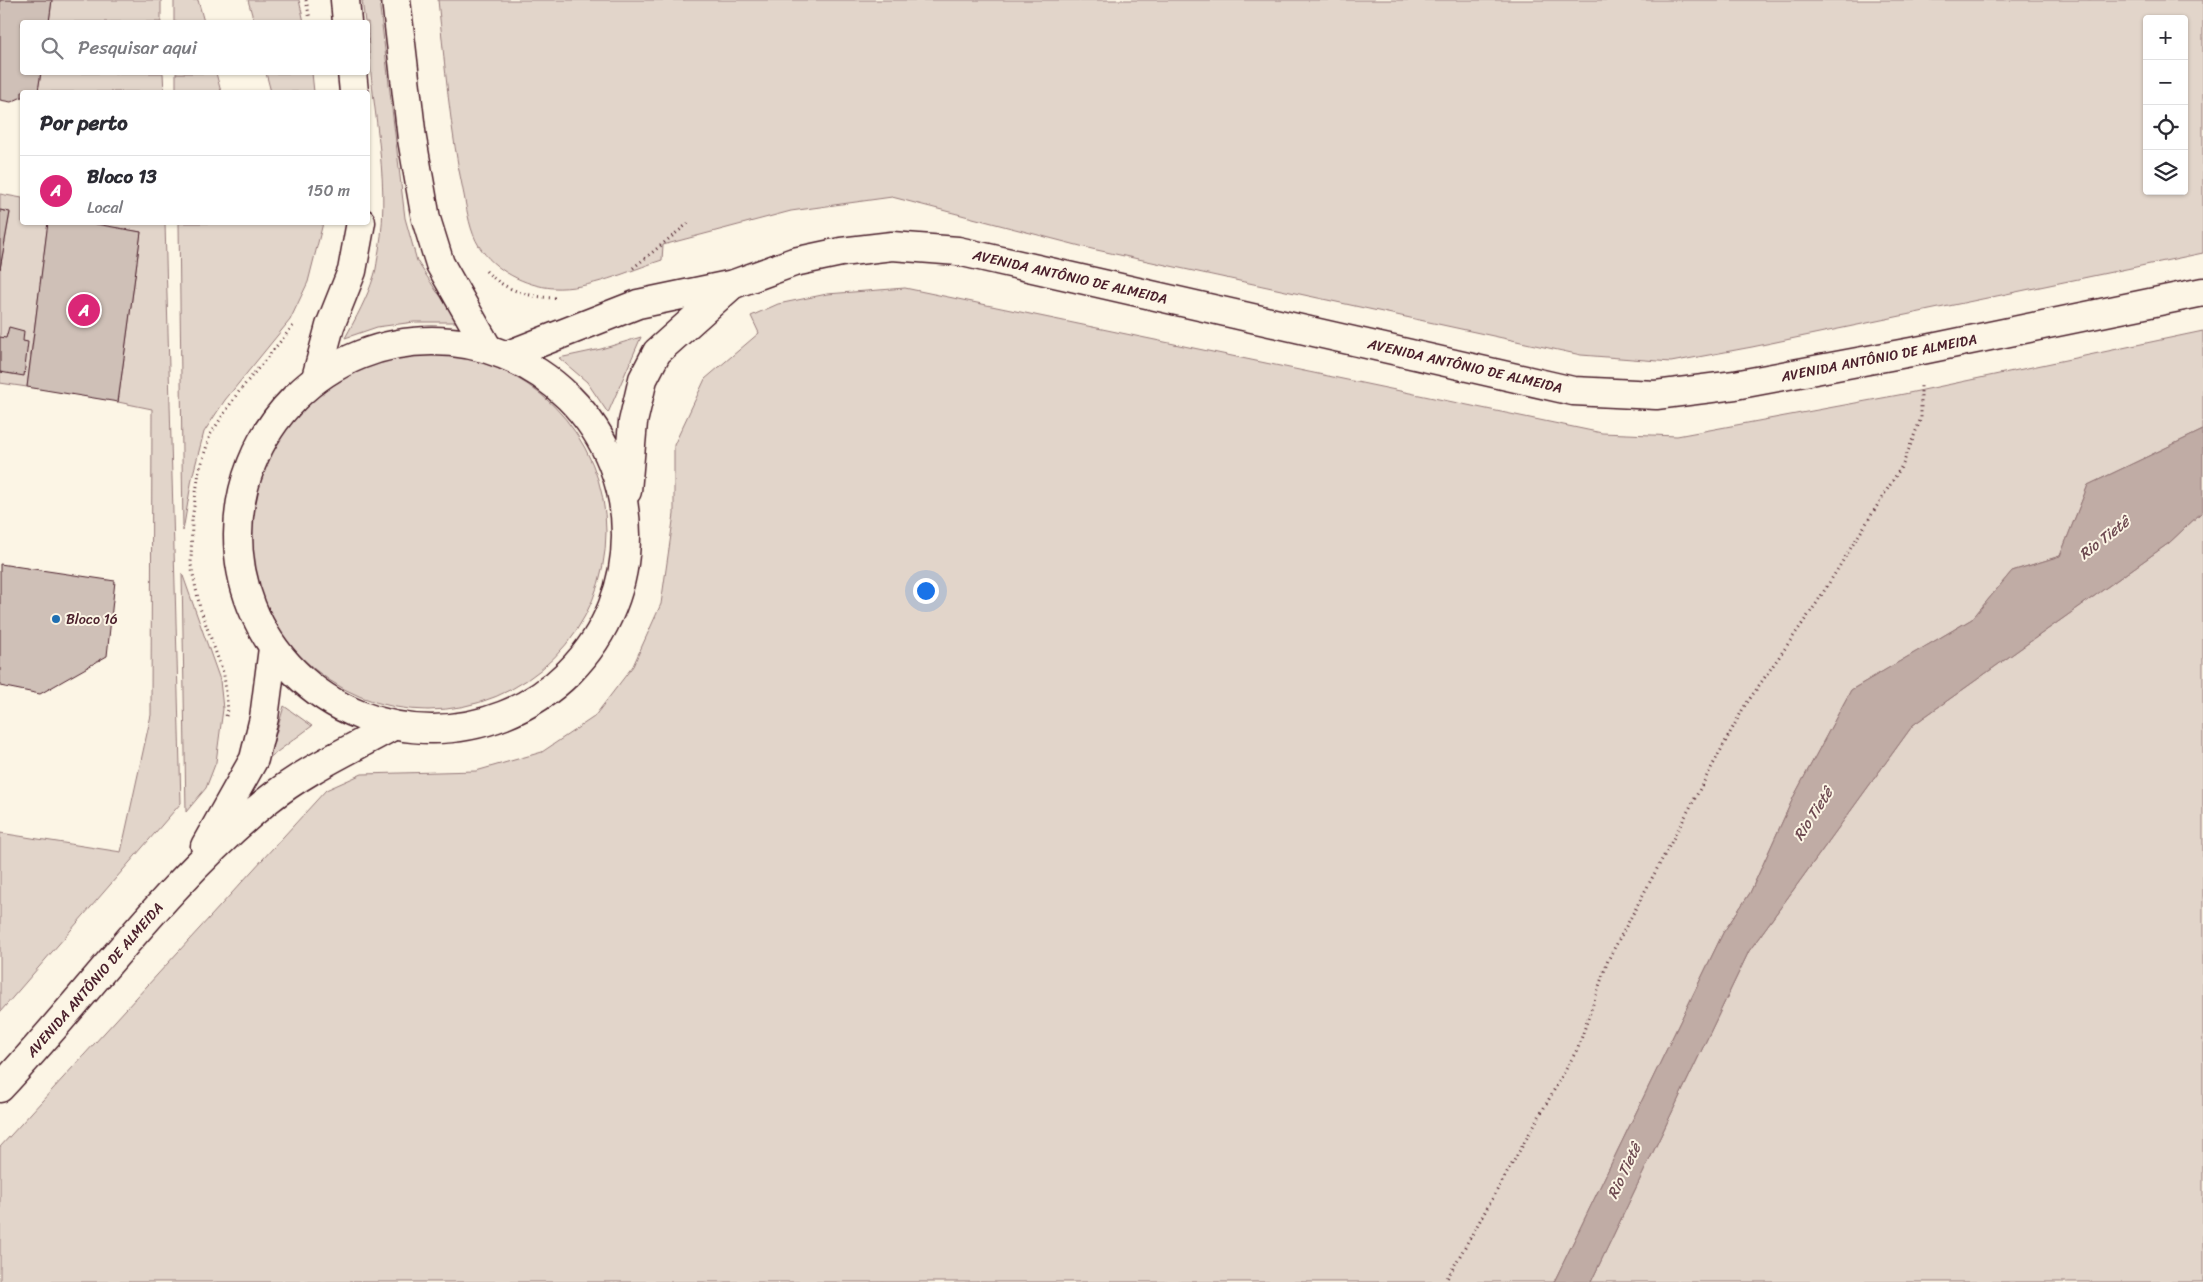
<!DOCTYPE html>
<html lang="pt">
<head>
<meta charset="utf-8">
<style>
  body { margin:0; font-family:Sriracha,sans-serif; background:#f2f2f3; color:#2b2b33 }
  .controls { position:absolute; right:15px; top:15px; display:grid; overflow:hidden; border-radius:5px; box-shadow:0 1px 4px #0004 }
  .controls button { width:45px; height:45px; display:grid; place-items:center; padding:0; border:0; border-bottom:1px solid #e1e1e2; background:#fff; color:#2b2b33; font:25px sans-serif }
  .you { position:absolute; left:925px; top:590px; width:18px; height:18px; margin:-12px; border:4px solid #fff; border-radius:50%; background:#1a73e8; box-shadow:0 0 0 8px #1a73e833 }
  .badge { display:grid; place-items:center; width:32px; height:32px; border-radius:50%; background:#db2777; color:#fff; font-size:16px; font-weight:700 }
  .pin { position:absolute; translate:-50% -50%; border:2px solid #fff; box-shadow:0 1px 5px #0006 }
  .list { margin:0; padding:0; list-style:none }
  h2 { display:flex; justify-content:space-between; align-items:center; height:65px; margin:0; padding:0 20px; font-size:21px }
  h2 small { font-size:16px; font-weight:400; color:#7c7c81 }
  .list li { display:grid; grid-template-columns:32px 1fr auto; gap:15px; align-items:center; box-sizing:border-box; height:70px; padding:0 20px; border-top:1px solid #e1e1e2 }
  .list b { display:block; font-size:19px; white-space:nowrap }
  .list p { margin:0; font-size:16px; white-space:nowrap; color:#7c7c81 }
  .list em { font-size:16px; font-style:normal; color:#7c7c81 }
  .icon { flex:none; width:28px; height:28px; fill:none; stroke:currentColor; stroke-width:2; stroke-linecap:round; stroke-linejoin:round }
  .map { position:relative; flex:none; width:2203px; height:1282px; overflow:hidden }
  .search { position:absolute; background:#fff; box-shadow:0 1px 4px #0004; left:20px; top:20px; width:350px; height:55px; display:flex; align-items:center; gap:12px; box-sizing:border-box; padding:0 18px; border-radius:5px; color:#7c7c81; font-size:19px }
  .panel { position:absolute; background:#fff; box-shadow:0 1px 4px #0004; left:20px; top:90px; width:350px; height:135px; border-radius:5px }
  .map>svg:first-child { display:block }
</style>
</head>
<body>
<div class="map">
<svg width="2203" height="1282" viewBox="0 0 2203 1282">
  <rect width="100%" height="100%" fill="#fcf5e5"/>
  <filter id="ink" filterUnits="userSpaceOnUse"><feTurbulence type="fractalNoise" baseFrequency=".02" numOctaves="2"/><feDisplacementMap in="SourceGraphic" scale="10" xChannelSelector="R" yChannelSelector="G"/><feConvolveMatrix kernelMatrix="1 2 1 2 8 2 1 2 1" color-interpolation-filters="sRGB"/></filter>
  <g filter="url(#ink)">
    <g fill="#e2d5ca" stroke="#967a7a" fill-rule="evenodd">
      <polygon points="52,0 161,0 161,22 49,22"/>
      <polygon points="174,0 198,0 204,22 174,22"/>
      <polygon points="248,0 299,0 304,22 254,22"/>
      <path d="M362,0H379L405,218L417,261L437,292L465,322H414L377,327L345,338C356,318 367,298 374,276C377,268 377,259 379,250C392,174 368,99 368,22H365Z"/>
      <path d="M438,0H2203V253L1752,347L1671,362L1581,355L1092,249L892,197L791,211L663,245L662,260C628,271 589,290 553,288C525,286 494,270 479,246C470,232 467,211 464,195C450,131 445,65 438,0ZM2147,19H2184V191H2147Z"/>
      <polygon points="41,73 163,73 164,92 34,92 38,90"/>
      <polygon points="176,73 216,73 221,92 176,92"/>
      <polygon points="266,73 312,73 314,92 271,92"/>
      <polygon points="0,194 22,198 22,222 48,223 27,387 0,383 0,269 10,213 0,210"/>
      <polygon points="85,223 165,223 181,803 0,1012 0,833 121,852 151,715 152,409 118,402 141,232"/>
      <polygon points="179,223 323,223 308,282 290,320 225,400 204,432 192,478 183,531"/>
      <polygon points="905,288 1602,433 1677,436 1904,394 2203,331 2203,430 2088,485 2060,556 2012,571 1972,619 1851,690 1794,796 1750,893 1723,933 1554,1282 0,1282 0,1147 326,790 362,774 476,771 542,752 594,717 633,666 661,604 674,514 674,445 705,379 759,333 751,316 778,304 827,294"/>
      <polygon points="641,337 608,413 587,382 559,358 601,349"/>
      <circle cx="428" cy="532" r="178"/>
      <polygon points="2203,511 2203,1282 1591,1282 1749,951 1913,725 2169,543"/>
      <polygon points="182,573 220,680 223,709 216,762 206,788 186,812"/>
      <polygon points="284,706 312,726 269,758"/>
    </g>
    <polygon fill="#c0aca5" stroke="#917474" points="2203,430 2203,511 2169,543 1913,725 1749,951 1591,1282 1554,1282 1723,933 1750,893 1794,796 1851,690 1972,619 2012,571 2060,556 2088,485"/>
    <g fill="#cfc0b7" stroke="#4a1f2b">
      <polygon points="0,0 52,0 49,22 22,22 22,72 41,72 38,91 22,92 22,97 11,102 0,100"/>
      <polygon points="0,210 10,212 0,269"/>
      <polygon points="48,222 85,222 141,232 118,402 27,387"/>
      <polygon points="9,327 24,331 23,341 28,342 24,376 0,372 0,337 6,338"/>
      <polygon points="0,564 115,581 107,656 40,694 0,686"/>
    </g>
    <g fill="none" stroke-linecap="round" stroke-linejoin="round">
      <defs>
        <g id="minor">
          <polyline points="345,0 347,22"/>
          <polyline points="396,0 412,139 426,219 440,264 487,347"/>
          <polyline points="352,72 354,92"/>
          <circle cx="432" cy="535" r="194"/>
          <polyline points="508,355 638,304 734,284 794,262 841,252 892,246 958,251 1573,391 1656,395 1735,385 1922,350 2203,292"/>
          <polyline points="316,378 330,326 352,271 361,222"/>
          <polyline points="627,491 633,422 643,379 657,352 732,285"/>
          <polyline points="205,846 254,759 264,718 273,648"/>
          <path d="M0,1088C90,992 166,883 268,800C305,770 350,750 391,727"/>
        </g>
      </defs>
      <use href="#minor" stroke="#4a1f2b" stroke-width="31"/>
      <g stroke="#4a1f2b" stroke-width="3" stroke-dasharray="1 4" stroke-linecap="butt">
        <polyline points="306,0 310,19"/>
        <polyline points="633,268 691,221"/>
        <path d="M486,271C504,290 528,297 555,298"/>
        <polyline points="226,716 228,710 224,675 200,608 191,565 192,520 199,472 210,435 237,394 293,326"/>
        <polyline points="1445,1282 1578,1048 1608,960 1744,707 1816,604 1903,464 1921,418 1921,385"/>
      </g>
      <use href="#minor" stroke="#fcf5e5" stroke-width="28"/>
    </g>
  </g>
  <circle fill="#1f6fb2" stroke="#fcf5e5" stroke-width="2" cx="56" cy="619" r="5"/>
  <g text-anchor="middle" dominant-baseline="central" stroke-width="4" stroke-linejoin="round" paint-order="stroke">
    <g font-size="14" fill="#4a1f2b" stroke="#fcf5e5">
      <text transform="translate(1070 277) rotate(13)">AVENIDA ANTÔNIO DE ALMEIDA</text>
      <text transform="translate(1879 358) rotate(-11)">AVENIDA ANTÔNIO DE ALMEIDA</text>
      <text transform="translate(1465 366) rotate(13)">AVENIDA ANTÔNIO DE ALMEIDA</text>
      <text transform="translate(95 980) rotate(-49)">AVENIDA ANTÔNIO DE ALMEIDA</text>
    </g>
    <g font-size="14" fill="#4a1f2b" stroke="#fcf5e5" text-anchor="start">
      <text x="66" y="619">Bloco 16</text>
    </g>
    <g font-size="15" font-style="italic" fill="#6d4950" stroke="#fcf5e5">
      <text transform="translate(2104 538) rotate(-38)">Rio Tietê</text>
      <text transform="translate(1813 814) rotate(-57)">Rio Tietê</text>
      <text transform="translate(1624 1171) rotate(-65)">Rio Tietê</text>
    </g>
  </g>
</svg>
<div class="controls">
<button>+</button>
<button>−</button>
<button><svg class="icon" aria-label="locate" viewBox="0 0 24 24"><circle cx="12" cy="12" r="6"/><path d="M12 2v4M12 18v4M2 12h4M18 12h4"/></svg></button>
<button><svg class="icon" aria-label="layers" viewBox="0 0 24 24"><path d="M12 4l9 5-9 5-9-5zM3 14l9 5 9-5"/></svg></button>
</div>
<div class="you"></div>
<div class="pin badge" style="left:84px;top:310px">A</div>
<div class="search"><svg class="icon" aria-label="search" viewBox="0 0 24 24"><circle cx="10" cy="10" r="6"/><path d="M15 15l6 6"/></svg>Pesquisar aqui</div>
<section class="panel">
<h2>Por perto<small></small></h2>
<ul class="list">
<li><span class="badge">A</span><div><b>Bloco 13</b><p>Local</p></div><em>150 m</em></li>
</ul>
</section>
</div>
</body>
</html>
